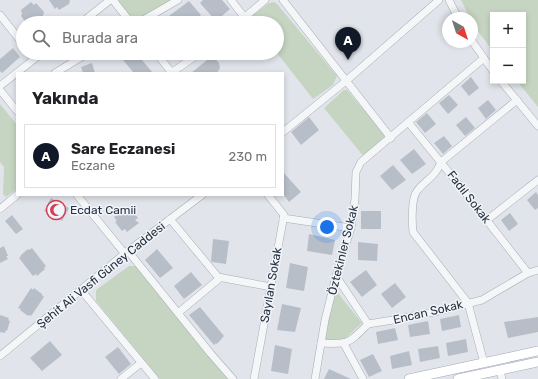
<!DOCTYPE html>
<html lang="tr">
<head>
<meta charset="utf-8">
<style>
  body { margin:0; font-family:Rubik,sans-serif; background:#f6f6f6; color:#202124 }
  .controls { position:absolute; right:12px; top:12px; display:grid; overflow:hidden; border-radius:0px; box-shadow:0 2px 6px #0003 }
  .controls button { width:36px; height:36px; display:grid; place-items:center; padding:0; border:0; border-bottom:1px solid #e0e0e0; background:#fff; color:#202124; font:20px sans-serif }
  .compass { position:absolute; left:442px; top:12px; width:36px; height:36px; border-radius:50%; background:#fff; box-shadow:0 2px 6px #0003; rotate:141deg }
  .you { position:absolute; left:327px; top:227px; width:14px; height:14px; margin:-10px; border:3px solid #fff; border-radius:50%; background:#1a73e8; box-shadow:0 0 0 6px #1a73e833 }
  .badge { display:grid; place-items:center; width:26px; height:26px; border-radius:50%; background:#111827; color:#fff; font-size:13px; font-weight:700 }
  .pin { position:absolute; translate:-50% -33px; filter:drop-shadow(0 1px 2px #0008) }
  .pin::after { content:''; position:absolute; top:21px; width:14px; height:12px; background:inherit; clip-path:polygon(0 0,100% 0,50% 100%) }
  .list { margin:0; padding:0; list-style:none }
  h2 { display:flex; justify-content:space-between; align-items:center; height:52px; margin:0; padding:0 16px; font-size:17px }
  h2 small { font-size:13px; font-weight:400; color:#757577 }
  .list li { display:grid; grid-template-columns:26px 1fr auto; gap:12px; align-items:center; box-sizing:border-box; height:64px; margin:0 8px 8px; padding:0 8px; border:1px solid #e0e0e0; border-radius:0px }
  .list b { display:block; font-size:15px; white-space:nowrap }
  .list p { margin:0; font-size:13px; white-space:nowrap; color:#757577 }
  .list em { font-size:13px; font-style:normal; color:#757577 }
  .icon { flex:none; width:22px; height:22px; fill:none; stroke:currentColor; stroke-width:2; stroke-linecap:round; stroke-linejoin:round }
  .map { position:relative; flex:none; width:538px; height:379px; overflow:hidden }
  .search { position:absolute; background:#fff; box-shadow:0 2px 6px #0003; left:16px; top:16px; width:268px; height:44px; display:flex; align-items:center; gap:10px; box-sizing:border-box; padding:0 14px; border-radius:22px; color:#757577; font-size:15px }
  .panel { position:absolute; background:#fff; box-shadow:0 2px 6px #0003; left:16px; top:72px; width:268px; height:124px; border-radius:0px }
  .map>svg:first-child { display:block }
</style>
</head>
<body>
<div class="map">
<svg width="538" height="379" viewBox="0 0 538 379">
  <rect width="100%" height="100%" fill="#e1e5eb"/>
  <g fill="#c6d5c1">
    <polygon points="119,0 172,0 138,21 134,20 119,3"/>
    <polygon points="461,0 538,0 538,107 517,81 523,81 523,15 493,15 493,51 474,26 472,18 470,18"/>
    <polygon points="274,2 277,4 337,76 333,85 313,99 277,53 277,23 253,23 249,18 269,3"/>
    <polygon points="344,90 347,90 385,135 386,140 365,158 324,108"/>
    <polygon points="0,104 17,125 17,189 6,197 3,194 4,167 0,162"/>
    <polygon points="129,266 137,266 228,379 160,379 96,301 96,290"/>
    <polygon points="334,292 337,292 362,323 341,342 325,340"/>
  </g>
  <g fill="#b8bec8">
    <polygon points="49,0 70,0 69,4 59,10 57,7 55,9"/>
    <polygon points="203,0 222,0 230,9 216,21 200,3"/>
    <polygon points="189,1 201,15 191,23 176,23 169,16"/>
    <polygon points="31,2 34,5 36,3 44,12 42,19 37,23 26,23 21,16 22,14 21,10"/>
    <polygon points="13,48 20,57 2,73 0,71 0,59"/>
    <polygon points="117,53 136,53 153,73 134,73"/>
    <polygon points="212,56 219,63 220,68 217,73 191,73"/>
    <polygon points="92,63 95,73 83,73 81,67"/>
    <polygon points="471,77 479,88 469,96 461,86"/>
    <polygon points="449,95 458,105 448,114 439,103"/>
    <polygon points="488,100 496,110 486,119 478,108"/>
    <polygon points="427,113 436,124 425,133 416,122"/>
    <polygon points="309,117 319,130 301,145 291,132"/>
    <polygon points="466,117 475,128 465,136 456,125"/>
    <polygon points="444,136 452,146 443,154 434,143"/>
    <polygon points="414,149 426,164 412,174 400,160"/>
    <polygon points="393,165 406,180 392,190 380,176"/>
    <polygon points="283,172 301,192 289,202 283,194"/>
    <polygon points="536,192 538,195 538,208 535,210 527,200"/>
    <polygon points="51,198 69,208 62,221 44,211"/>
    <polygon points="126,208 128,211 131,209 138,218 135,220 139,223 127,232 125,229 122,231 115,222 117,221 114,217"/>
    <rect x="361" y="211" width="20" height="18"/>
    <polygon points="510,213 518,224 509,231 501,220"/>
    <polygon points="12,215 23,229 16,234 5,221"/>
    <polygon points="309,234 335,240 332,255 307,251"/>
    <polygon points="213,239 229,241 226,264 212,262 211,261"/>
    <polygon points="358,242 378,244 377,261 358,260"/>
    <polygon points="4,246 8,256 6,256 8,259 0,263 0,248"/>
    <polygon points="32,248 46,266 44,268 45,269 37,276 36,274 33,276 19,258 21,256 21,255 28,249 29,250"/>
    <polygon points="157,249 173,268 160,278 145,260"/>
    <polygon points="290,263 308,267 304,291 286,288"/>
    <polygon points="366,270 377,285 362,297 350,282"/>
    <polygon points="191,272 202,285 184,299 174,286"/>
    <polygon points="395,283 406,297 392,308 381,294"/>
    <polygon points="31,288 33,290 34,288 42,294 42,295 44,297 31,316 29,315 28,316 20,310 21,309 18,308"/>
    <polygon points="282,304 301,308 295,332 277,330"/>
    <polygon points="200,307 224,336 217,344 216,343 214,345 189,315"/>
    <polygon points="0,315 9,318 8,320 10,321 7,331 6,330 5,333 0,332"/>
    <polygon points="459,315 461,327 442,331 440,319"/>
    <polygon points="538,317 538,332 508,338 504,322"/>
    <polygon points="428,321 430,334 410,337 408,325"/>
    <polygon points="395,328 398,340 378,344 376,332"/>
    <polygon points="466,339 468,352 448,356 446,343"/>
    <polygon points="50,341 62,355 42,371 30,358"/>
    <polygon points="275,345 292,349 288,374 271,371"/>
    <polygon points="438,346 440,358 420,362 418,349"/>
    <polygon points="118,347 131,364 119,374 105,357"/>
    <polygon points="409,351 412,365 392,369 390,356"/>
    <polygon points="373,354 382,371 369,377 360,360"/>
    <polygon points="329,369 351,379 324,379"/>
  </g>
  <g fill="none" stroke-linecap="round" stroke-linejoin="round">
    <defs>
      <g id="minor">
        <polyline points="113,0 131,23"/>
        <polyline points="231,0 245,18"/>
        <polyline points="283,0 391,138"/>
        <polyline points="449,0 458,18"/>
        <polyline points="0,15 23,44"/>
        <polyline points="81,23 110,0"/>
        <polyline points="138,23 178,0"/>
        <polyline points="238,23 265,0"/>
        <polyline points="472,41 493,71"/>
        <polyline points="156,53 172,73"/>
        <polyline points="55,73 88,53"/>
        <polyline points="171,73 200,53"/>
        <polyline points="501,81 538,126"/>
        <polyline points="0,86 42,53"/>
        <polyline points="0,90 17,111"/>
        <polyline points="408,122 456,181 528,273"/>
        <polyline points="283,132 346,81 439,0"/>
        <polyline points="77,195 125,254"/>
        <polyline points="0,209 17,195"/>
        <polyline points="283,218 351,228"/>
        <polyline points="170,219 218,277 271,287"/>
        <polyline points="487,220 538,180"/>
        <polyline points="128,251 211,354 233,379"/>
        <polyline points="336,276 368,324 393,320 439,311 482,300 528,273 538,270"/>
        <polyline points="81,290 155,379"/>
        <polyline points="178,313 220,278"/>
        <path d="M321,343C349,345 349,343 368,324"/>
        <polyline points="344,344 363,379"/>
        <polyline points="0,356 128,251 202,195"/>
        <path d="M484,363L468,303L413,232C412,223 411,199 417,191C426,179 435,178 441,162L517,100"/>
        <polyline points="500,370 502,379"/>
        <polyline points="121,379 141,363"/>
        <polyline points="254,379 284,215 268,195"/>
        <polyline points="315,379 325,320 336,276 351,228 355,199 356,172 361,162 484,58"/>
      </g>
      <g id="major">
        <polyline points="409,379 538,351"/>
        <polyline points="458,379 538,362"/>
      </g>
    </defs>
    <use href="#minor" stroke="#a6acb5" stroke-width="8"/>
    <use href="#major" stroke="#9fa9b7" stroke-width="10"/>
    <use href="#minor" stroke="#f4f6f8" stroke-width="7"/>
    <use href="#major" stroke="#fff" stroke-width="9"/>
  </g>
  <defs>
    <symbol id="mosque-ring" viewBox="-11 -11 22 22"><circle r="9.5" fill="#f1f4f8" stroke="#d73e56" stroke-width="1.5"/><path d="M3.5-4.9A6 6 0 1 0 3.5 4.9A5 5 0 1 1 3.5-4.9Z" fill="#d73e56"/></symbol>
  </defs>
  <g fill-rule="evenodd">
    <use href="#mosque-ring" x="45" y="199" width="22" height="22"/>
  </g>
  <g text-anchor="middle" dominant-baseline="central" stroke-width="3" stroke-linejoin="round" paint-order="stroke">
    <g font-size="12" fill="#283243" stroke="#f1f4f8">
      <text transform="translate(469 197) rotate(52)">Fadıl Sokak</text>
      <text transform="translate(343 250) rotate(-76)">Öztekinler Sokak</text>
      <text transform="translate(101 275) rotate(-39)">Şehit Ali Vasfi Güney Caddesi</text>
      <text transform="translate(271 285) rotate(-80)">Sayılan Sokak</text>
      <text transform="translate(428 312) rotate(-13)">Encan Sokak</text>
    </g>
    <g font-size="12" fill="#283243" stroke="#f1f4f8" text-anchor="start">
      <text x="70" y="210">Ecdat Camii</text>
    </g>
  </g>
</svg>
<div class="controls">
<button>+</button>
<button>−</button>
</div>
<svg class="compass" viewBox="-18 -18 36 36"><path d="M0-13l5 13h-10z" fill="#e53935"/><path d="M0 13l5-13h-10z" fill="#757577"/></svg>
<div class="you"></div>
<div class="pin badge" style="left:348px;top:60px">A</div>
<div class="search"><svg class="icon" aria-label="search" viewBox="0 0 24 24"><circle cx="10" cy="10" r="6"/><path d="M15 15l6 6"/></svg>Burada ara</div>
<section class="panel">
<h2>Yakında<small></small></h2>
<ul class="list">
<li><span class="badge">A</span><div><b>Sare Eczanesi</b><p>Eczane</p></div><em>230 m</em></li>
</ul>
</section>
</div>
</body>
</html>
